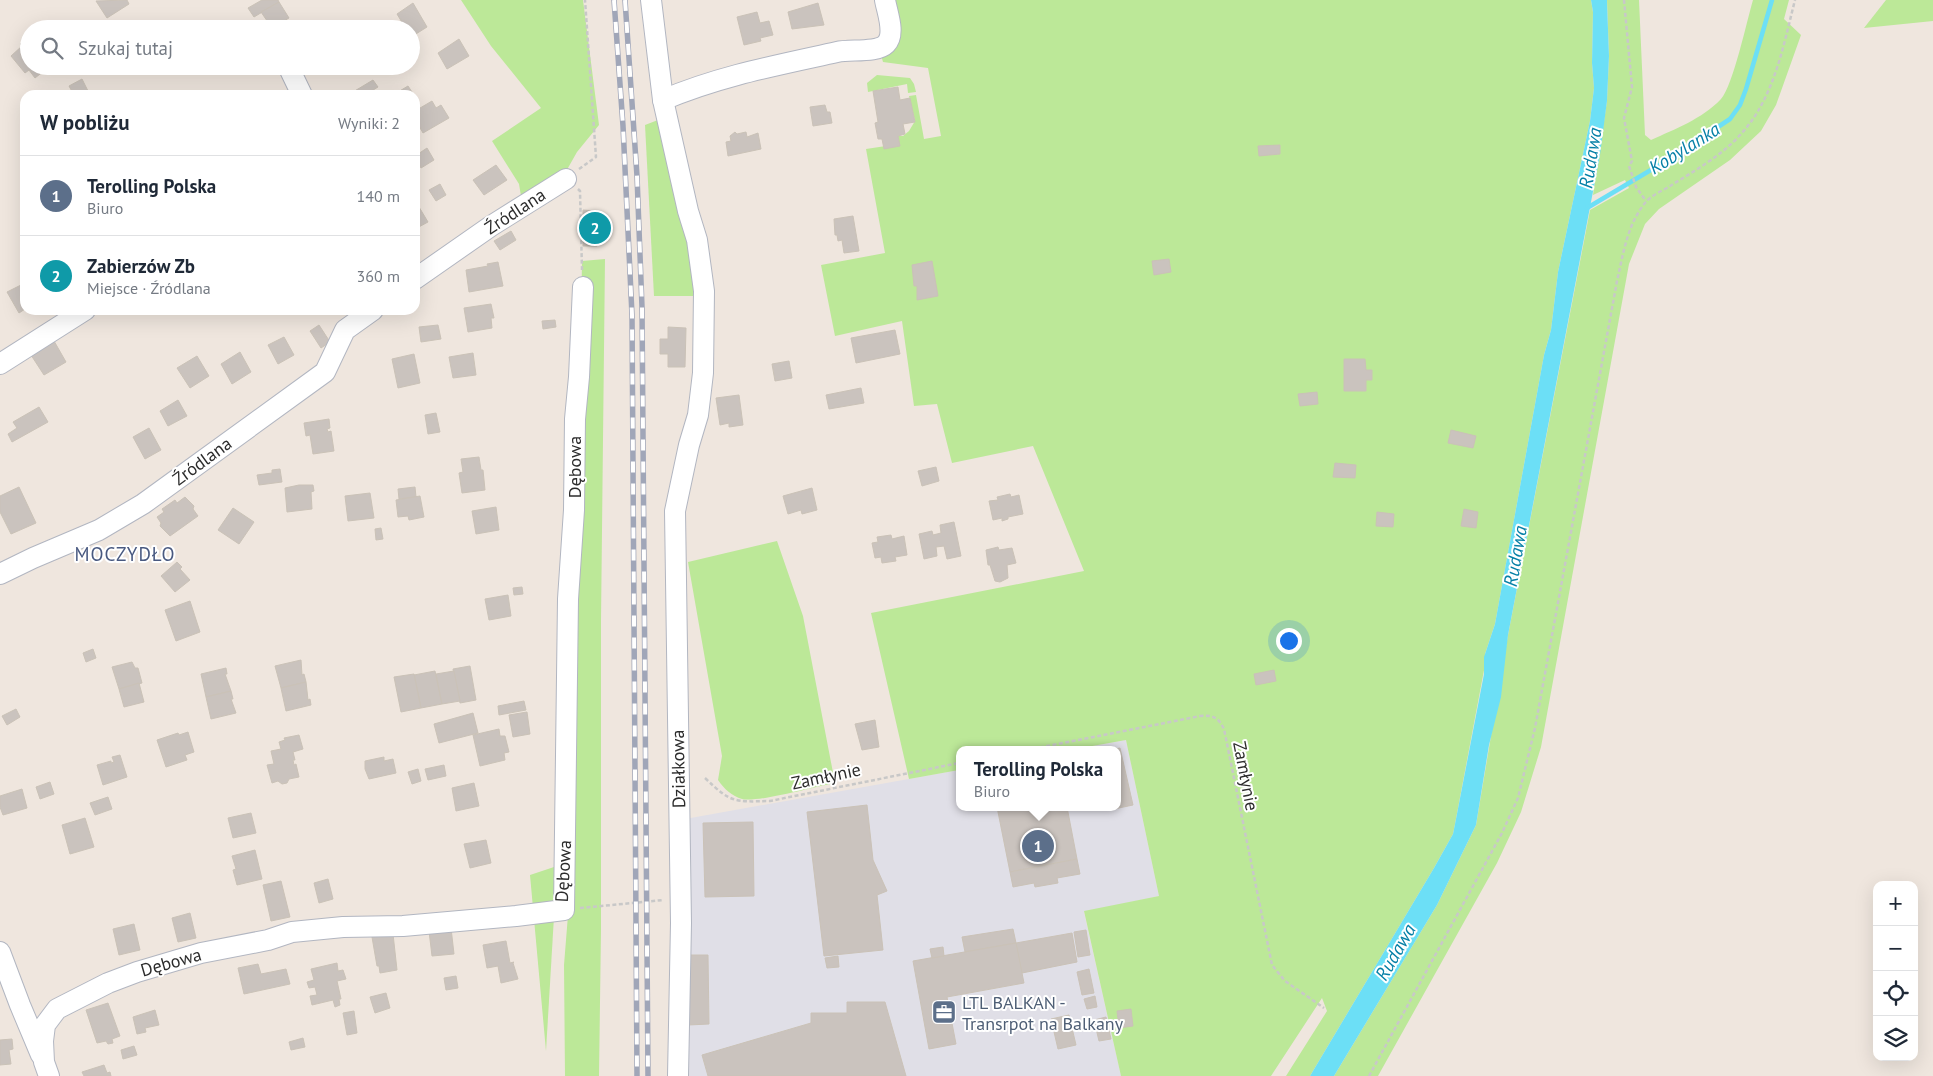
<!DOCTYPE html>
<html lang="pl">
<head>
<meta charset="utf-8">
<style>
  body { margin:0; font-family:"PT Sans",sans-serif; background:#f2f2f3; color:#1f2937 }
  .controls { position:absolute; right:15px; bottom:15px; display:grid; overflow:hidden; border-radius:10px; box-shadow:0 5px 20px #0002 }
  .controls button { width:45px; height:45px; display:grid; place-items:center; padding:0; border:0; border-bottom:1px solid #e0e1e3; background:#fff; color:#1f2937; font:25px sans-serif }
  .you { position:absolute; left:1288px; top:640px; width:18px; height:18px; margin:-12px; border:4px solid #fff; border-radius:50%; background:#1a73e8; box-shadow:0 0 0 8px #1a73e833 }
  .badge { display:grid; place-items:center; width:32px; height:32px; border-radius:50%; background:#3b74ff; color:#fff; font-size:16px; font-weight:700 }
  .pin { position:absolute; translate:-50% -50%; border:2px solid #fff; box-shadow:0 1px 5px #0006 }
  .popup { position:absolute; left:956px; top:746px; width:165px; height:65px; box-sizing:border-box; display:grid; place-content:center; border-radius:10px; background:#fff; filter:drop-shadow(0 1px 4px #0005); font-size:16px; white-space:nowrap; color:#747a83 }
  .popup b { font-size:19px; color:#1f2937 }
  .popup::after { content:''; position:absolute; left:50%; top:100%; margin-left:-10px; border:10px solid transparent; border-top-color:#fff }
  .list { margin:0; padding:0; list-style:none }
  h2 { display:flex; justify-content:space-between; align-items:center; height:65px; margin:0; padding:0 20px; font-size:21px }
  h2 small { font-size:16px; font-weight:400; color:#747a83 }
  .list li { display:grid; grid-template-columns:32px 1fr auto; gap:15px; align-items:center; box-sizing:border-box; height:80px; padding:0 20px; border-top:1px solid #e0e1e3 }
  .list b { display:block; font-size:19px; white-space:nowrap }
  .list p { margin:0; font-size:16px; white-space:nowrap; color:#747a83 }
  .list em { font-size:16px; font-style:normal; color:#747a83 }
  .icon { flex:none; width:28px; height:28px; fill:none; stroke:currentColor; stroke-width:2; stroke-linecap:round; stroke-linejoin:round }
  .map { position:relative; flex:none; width:1933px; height:1076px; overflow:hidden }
  .search { position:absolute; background:#fff; box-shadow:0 5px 20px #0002; left:20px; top:20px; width:400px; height:55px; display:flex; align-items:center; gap:12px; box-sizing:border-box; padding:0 18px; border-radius:28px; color:#747a83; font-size:19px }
  .panel { position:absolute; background:#fff; box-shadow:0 5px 20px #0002; left:20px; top:90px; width:400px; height:225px; border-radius:15px }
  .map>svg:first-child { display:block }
</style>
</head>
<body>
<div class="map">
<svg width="1933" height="1076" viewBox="0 0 1933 1076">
  <rect width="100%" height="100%" fill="#efe6de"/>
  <polygon fill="#e0dfe7" points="1126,740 1159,896 1084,912 1121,1076 683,1076 685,819 959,770 959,807 1117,807 1117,750 1070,750"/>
  <g fill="#bce898">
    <polygon points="461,0 583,0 599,125 577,152 564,175 522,202 519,184 492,141 541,108 491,46"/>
    <polygon points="891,0 1591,0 1593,12 1592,63 1594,88 1590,121 1558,272 1551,330 1544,355 1495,624 1485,654 1485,665 1455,824 1453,834 1434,868 1310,1076 1286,1076 1327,1011 1322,998 1271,1076 1121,1076 1084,911 1159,896 1126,740 1070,750 959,750 959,770 909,779 871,613 1084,571 1033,446 952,463 937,404 914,406 902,321 835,336 821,265 885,253 866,149 899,144 898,136 903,136 909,131 915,121 909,96 916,95 924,139 941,136 928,68 883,62 880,51"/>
    <path d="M1607,0H1639L1645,135L1651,140C1675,129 1702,119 1721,99C1733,86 1747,20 1753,0H1789L1784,19L1801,35L1776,105L1761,131L1730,160L1659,209L1645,224L1629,264L1541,747L1521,812L1497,863L1378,1076H1334L1437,905L1476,825L1508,635L1590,210L1629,188L1625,180L1593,195L1607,101L1609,56Z"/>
    <polygon points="1886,0 1933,0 1933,21 1864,28"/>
    <polygon points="877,75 910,78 914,84 916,92 908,93 907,84 868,92 867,83"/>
    <polygon points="658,120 691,253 695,296 654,296 645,125"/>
    <polygon points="605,259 601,621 601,929 599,1076 565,1076 564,965 572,865 582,261"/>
    <path d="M777,541L803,616L835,783C817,786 757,803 742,799C732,796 724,789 718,780L722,756L688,562Z"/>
    <polygon points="557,866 546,1051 530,875"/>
  </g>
  <polygon fill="#6cdff6" points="1591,0 1607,0 1607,2 1609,56 1607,101 1600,155 1508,635 1501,697 1489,745 1476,825 1437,905 1334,1076 1310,1076 1434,868 1453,834 1455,824 1484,674 1484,657 1495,624 1544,355 1551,330 1558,272 1590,121 1594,88 1592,63 1593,12"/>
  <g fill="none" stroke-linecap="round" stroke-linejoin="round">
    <polyline stroke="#6cdff6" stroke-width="4.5" points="1587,208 1671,158 1730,119 1740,105 1746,89 1772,0"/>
  </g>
  <g fill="#cac3be" stroke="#cac2b7">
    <polygon points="127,0 129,4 107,18 96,1"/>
    <polygon points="262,0 278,0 279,2 254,17 248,8"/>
    <polygon points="279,2 289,18 272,28 261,12"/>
    <polygon points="413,3 427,27 411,37 411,29 406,29 397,14"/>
    <polygon points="818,3 824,25 792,29 788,12"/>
    <polygon points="757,12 760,23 769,21 773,35 760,38 761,41 744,45 737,17"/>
    <polygon points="459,39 469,56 447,69 438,53"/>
    <polygon points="25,40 27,43 29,41 29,66 50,66 35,78 29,70 25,73 11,56 22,46 20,44"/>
    <polygon points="82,79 88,91 81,95 74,95 69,86"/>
    <polygon points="373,80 378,87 365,95 348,95"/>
    <polygon points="408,86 414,95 393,95"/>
    <polygon points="898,87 900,100 910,98 915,122 903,124 905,134 898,136 900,146 884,149 882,139 878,139 875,123 878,122 873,91"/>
    <polygon points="432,101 436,108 441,105 449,118 423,133 415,119 415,111"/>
    <polygon points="825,105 827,112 830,112 832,123 813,126 810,107"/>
    <polygon points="735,132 737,134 746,132 747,137 758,133 761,149 728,156 726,142 731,141 730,136"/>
    <polygon points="1280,145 1280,154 1259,156 1258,146"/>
    <polygon points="427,148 434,160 421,168 415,156"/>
    <polygon points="496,165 507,180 484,195 473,180"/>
    <polygon points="440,184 446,195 436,201 429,190"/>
    <polygon points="416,202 428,222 415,229 415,203"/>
    <polygon points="583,210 597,211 597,216 607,216 607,241 597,241 597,246 583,246"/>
    <polygon points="853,216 859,251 844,253 842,240 838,241 837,235 835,235 834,219"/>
    <polygon points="511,231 516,240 500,250 494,241"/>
    <polygon points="1169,259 1171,272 1154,275 1152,261"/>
    <polygon points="932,261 938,296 917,300 917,286 914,286 912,265"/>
    <polygon points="498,262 503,286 469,292 466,270 488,266 487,264"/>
    <polygon points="25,283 25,309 19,313 7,292"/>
    <polygon points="491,304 494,318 491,318 492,328 468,332 464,308"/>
    <polygon points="555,320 556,327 543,329 542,321"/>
    <polygon points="319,325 330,342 321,348 310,331"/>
    <polygon points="438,325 441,339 421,342 419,327"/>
    <polygon points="668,327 686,328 685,367 668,367 668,354 660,354 660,339 668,339"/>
    <polygon points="895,330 900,354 856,363 851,338"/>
    <polygon points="284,337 294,355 278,364 268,345"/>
    <polygon points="54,341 66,362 44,375 31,355"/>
    <polygon points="240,352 251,372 232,384 221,364"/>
    <polygon points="473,353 476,375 453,378 449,357"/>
    <polygon points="414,354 420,383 398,388 392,359"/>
    <polygon points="197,356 209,376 190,388 177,368"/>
    <polygon points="1344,359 1365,359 1366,370 1372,370 1372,380 1366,380 1366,391 1344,391"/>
    <polygon points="789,361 792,378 775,381 772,364"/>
    <polygon points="861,388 864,403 829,409 826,395"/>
    <polygon points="1317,392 1318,404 1300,406 1298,394"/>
    <polygon points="739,395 743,425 729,427 729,423 720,425 716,398"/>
    <polygon points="178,400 187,416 168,426 160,411"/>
    <polygon points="39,407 48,422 12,442 8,434 17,428 13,422"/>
    <polygon points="436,413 440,432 428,434 425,415"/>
    <polygon points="329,419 330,428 327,429 328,432 331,431 334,451 313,454 310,435 306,436 304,423"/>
    <polygon points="149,428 161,450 145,459 133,437"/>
    <polygon points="1451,430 1476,436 1473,448 1448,443"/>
    <polygon points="479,457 481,470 483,470 485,490 462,493 459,473 463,472 461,459"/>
    <polygon points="1335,463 1356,465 1355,478 1333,477"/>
    <polygon points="936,467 939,481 922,486 918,471"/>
    <polygon points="280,469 282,482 259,485 257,475 272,473 272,470"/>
    <polygon points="299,485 313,485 314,491 311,492 312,509 287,512 285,488"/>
    <polygon points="19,487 36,523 11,534 0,512 0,496"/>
    <polygon points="415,487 416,497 399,499 398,489"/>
    <polygon points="812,488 817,510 802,514 801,510 788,514 783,496"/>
    <polygon points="370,493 374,518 348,521 345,496"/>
    <polygon points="1010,494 1011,497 1019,495 1023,514 1008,517 1008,519 1002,521 1002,518 993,520 989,501 998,500 997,497"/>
    <polygon points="420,496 424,517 409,520 408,516 398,517 396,500"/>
    <polygon points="185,497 194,506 193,509 198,516 170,536 160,526 161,523 157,517 164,512 162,509 175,500 177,503"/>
    <polygon points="496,507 499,530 476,534 472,511"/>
    <polygon points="233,508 254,522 239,544 218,530"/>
    <polygon points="1464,509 1478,512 1476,528 1461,526"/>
    <polygon points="1377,512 1394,514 1393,527 1376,526"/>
    <polygon points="954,522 961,556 947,559 944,546 936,547 937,556 924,559 919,534 932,531 933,535 941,533 940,525"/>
    <polygon points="381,528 383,539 376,540 375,529"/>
    <polygon points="891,535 892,539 904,536 907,555 895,557 896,561 882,563 881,557 875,558 872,543 878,542 877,537"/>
    <polygon points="998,547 999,550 1012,548 1016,563 1007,565 1008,578 1000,582 995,581 990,565 988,565 986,550"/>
    <polygon points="177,562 182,567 180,569 190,580 175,592 161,576"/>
    <polygon points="522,587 523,594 514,595 513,588"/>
    <polygon points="508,595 511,616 489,620 485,599"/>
    <polygon points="190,601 200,632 176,641 165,610"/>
    <polygon points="93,649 96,658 86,662 83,653"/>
    <polygon points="301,660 302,675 304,674 306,682 281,688 275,666"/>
    <polygon points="132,662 135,668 138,668 142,683 119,689 112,667"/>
    <polygon points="470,666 476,700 460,703 453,669"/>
    <polygon points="226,668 227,674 225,674 231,691 206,697 201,674"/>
    <polygon points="1274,670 1276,681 1256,685 1254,674"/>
    <polygon points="435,671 442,704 421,708 414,675"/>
    <polygon points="454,671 460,701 442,704 436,674"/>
    <polygon points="414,674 421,708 401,712 394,677"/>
    <polygon points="306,682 308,700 310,699 311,705 286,711 281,688"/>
    <polygon points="139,683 144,702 124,707 119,689"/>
    <polygon points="231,691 233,699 231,699 236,713 211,719 206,697"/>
    <polygon points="524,701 526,710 499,715 498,706"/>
    <polygon points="16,709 20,717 7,725 2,716"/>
    <polygon points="527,712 530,734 513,737 509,715"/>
    <polygon points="473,713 478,733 439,743 434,724"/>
    <polygon points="875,720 879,747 862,750 855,724"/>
    <polygon points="499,729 500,736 505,736 509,752 504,753 505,760 480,766 473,735"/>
    <polygon points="188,732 194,752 185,755 187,760 166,767 157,740 178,733 179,735"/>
    <polygon points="299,735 303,749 293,752 295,760 293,760 294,765 296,764 299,777 289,779 287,783 282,784 278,781 272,783 267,765 274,764 271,751 281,749 279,742 285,740 284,738"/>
    <polygon points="1120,748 1133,805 1114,809 1114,807 1117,807 1117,750 1110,750"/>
    <polygon points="120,755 127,777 103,785 97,765 111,761 111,763 114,762 112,757"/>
    <polygon points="384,757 384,761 393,759 396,773 369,779 365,769 365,761"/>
    <polygon points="444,765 446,776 428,780 425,769"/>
    <polygon points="418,769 421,781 412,784 408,772"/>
    <polygon points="50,782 54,794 40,799 36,787"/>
    <polygon points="474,783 479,806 456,811 452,788"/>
    <polygon points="22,789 27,808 3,815 0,807 0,796"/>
    <polygon points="108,797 112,809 95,815 90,803"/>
    <polygon points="867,805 873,860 887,891 877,895 883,950 824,956 807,812"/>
    <polygon points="997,807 1067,807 1077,859 1010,872"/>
    <polygon points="251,813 256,833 233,838 228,818"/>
    <polygon points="85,818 94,847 70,854 62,825"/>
    <polygon points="753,822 754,896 705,897 703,823"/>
    <polygon points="486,840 491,863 470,868 464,844"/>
    <polygon points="255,850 262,879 237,885 233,870 236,869 232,856"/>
    <polygon points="1077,859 1080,874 1057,878 1058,883 1035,887 1034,883 1013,887 1010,872"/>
    <polygon points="328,879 333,899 319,903 314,883"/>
    <polygon points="281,881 290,917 271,921 263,885"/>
    <polygon points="190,913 196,938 178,942 172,918"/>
    <polygon points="134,924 140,950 119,955 113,929"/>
    <polygon points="451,928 454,954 432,956 429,931"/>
    <polygon points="1013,929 1016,943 965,952 962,937"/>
    <polygon points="1086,930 1090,955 1078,957 1074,932"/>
    <polygon points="1072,933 1077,962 1022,973 1016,943"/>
    <polygon points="393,934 397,970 380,973 379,966 377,966 372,937"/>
    <polygon points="506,941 510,963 514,962 513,963 518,979 501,983 498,966 487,968 483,945"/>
    <polygon points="1016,943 1024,983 947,997 956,1044 929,1049 913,961"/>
    <polygon points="943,947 944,956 932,958 930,949"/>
    <polygon points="687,955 708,955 709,1024 688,1025"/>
    <polygon points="838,956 839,967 827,968 825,958"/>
    <polygon points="337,963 338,971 343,970 346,979 337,981 341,999 339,999 340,1005 335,1007 333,1000 312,1005 310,996 317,995 315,987 309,988 307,982 314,980 311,969"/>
    <polygon points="258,964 261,974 286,969 290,984 244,994 238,968"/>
    <polygon points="1089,969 1094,993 1082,995 1077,972"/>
    <polygon points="456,976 458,988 446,990 444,978"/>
    <polygon points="386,993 390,1008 375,1013 370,997"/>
    <polygon points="1095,996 1097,1007 1087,1009 1084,999"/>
    <polygon points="847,1002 885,1002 906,1076 708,1076 702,1055 811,1023 811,1013 847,1013"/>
    <polygon points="108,1003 120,1036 112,1039 113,1043 108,1044 106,1041 97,1043 86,1010"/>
    <polygon points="1131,1009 1133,1026 1119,1028 1117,1011"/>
    <polygon points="155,1010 159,1025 145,1028 146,1032 137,1034 133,1017"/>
    <polygon points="354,1011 357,1033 347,1035 343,1013"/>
    <polygon points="1069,1015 1076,1045 1058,1049 1051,1019"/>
    <polygon points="1106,1017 1111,1039 1099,1041 1094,1020"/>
    <polygon points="303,1038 305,1047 291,1050 289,1042"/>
    <polygon points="12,1039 13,1049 9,1050 11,1064 0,1065 0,1040"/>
    <polygon points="134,1046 137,1055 123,1059 121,1050"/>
    <polygon points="104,1065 107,1073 110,1072 111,1076 84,1076 82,1072"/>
  </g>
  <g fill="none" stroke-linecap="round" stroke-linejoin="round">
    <defs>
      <g id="minor">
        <polyline points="651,0 663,100 688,211 697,240 704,291 703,373 698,415 689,445 675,511 681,923 678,1076"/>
        <polyline points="288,66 302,95"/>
        <path d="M663,100C719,76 778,65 837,52C850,49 877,53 886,44C896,34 887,12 885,0"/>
        <polyline points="415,279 491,226 566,179"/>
        <polyline points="0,364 85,310"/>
        <polyline points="0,574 33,558 99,530 143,504 325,372 345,330 373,310"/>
        <polyline points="0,952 20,1005 41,1055"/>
        <polyline points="49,1076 44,1062 43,1041 45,1025 57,1009 108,983 137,972 201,953 268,940 292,932 343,927 403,926 516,916 564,910 568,599 574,510 575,419 579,377 583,287"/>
      </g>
    </defs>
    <use href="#minor" stroke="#b2b6c1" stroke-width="22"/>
    <g stroke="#c8c8c8" stroke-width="2.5" stroke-dasharray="4 2.5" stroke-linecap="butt">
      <polyline points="1624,0 1632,87 1624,118 1632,161 1629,166 1636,187 1646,201"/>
      <polyline points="579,169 596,157 585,0"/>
      <polyline points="578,189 580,191 582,270"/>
      <path d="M1027,750L1200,716C1213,715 1218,717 1224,729L1272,965L1285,981L1324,1008"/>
      <path d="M705,778C731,803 734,802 770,801L959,763"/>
      <polyline points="580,908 664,900"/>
      <path d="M1369,1076L1502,833L1518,798L1535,728L1617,281C1623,255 1627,225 1645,203C1650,196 1662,191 1670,186C1694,171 1720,157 1740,135C1774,99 1783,47 1795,0"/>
    </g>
    <use href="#minor" stroke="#fff" stroke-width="20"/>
    <defs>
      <g id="rail">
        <polyline points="614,0 623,126 632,315 637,1076"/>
        <polyline points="625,0 637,176 642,307 648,1076"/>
      </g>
    </defs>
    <use href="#rail" stroke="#a0a6b8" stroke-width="5.5"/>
    <use href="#rail" stroke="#fff" stroke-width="4" stroke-dasharray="11" stroke-linecap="butt"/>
  </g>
  <defs>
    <symbol id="office-square" viewBox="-11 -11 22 22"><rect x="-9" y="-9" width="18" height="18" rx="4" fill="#5c6f8a" stroke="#fff"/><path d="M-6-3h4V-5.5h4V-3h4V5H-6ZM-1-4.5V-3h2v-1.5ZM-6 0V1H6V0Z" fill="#fff"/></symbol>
  </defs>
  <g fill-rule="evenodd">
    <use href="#office-square" x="930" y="998" width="28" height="28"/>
  </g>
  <g text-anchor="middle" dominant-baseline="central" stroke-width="4" stroke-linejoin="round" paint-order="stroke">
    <g font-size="18" fill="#2c2c2c" stroke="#fff">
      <text transform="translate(515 211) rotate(-33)">Źródlana</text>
      <text transform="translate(202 461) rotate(-36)">Źródlana</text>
      <text transform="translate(574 467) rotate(-90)">Dębowa</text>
      <text transform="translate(678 769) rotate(-91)">Działkowa</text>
      <text transform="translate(826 776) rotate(-12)">Zamłynie</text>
      <text transform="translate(1246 776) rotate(79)">Zamłynie</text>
      <text transform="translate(563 871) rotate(-87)">Dębowa</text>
      <text transform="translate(171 962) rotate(-16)">Dębowa</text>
    </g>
    <g font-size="18" fill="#4e5e75" stroke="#fff" text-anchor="start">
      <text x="962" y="1002">LTL BALKAN -<tspan x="962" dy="21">Transrpot na Balkany</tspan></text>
    </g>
    <g font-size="19" font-style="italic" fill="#0680a7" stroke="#fff">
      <text transform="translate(1684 148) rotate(-32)">Kobylanka</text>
      <text transform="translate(1590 158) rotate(-81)">Rudawa</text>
      <text transform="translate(1515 556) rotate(-80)">Rudawa</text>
      <text transform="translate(1395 952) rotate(-60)">Rudawa</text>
    </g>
    <g font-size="19" letter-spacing="1" fill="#495980" stroke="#fff">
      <text x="125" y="554">MOCZYDŁO</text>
    </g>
  </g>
</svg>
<div class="controls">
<button>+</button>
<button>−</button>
<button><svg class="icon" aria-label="locate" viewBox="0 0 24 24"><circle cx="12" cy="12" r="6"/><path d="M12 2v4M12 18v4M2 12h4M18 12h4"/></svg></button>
<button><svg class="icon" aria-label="layers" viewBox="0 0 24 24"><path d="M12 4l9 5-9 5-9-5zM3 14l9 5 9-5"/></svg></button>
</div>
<div class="you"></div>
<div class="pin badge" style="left:1038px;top:846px;background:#5c6f8a">1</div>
<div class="popup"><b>Terolling Polska</b>Biuro</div>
<div class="pin badge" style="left:595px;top:228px;background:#0f9aa8">2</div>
<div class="search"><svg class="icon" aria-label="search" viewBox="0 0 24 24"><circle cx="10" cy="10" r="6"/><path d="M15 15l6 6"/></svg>Szukaj tutaj</div>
<section class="panel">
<h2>W pobliżu<small>Wyniki: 2</small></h2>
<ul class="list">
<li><span class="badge" style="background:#5c6f8a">1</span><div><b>Terolling Polska</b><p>Biuro</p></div><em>140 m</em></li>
<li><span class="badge" style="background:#0f9aa8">2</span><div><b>Zabierzów Zb</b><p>Miejsce · Źródlana</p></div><em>360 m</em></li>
</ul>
</section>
</div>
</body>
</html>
